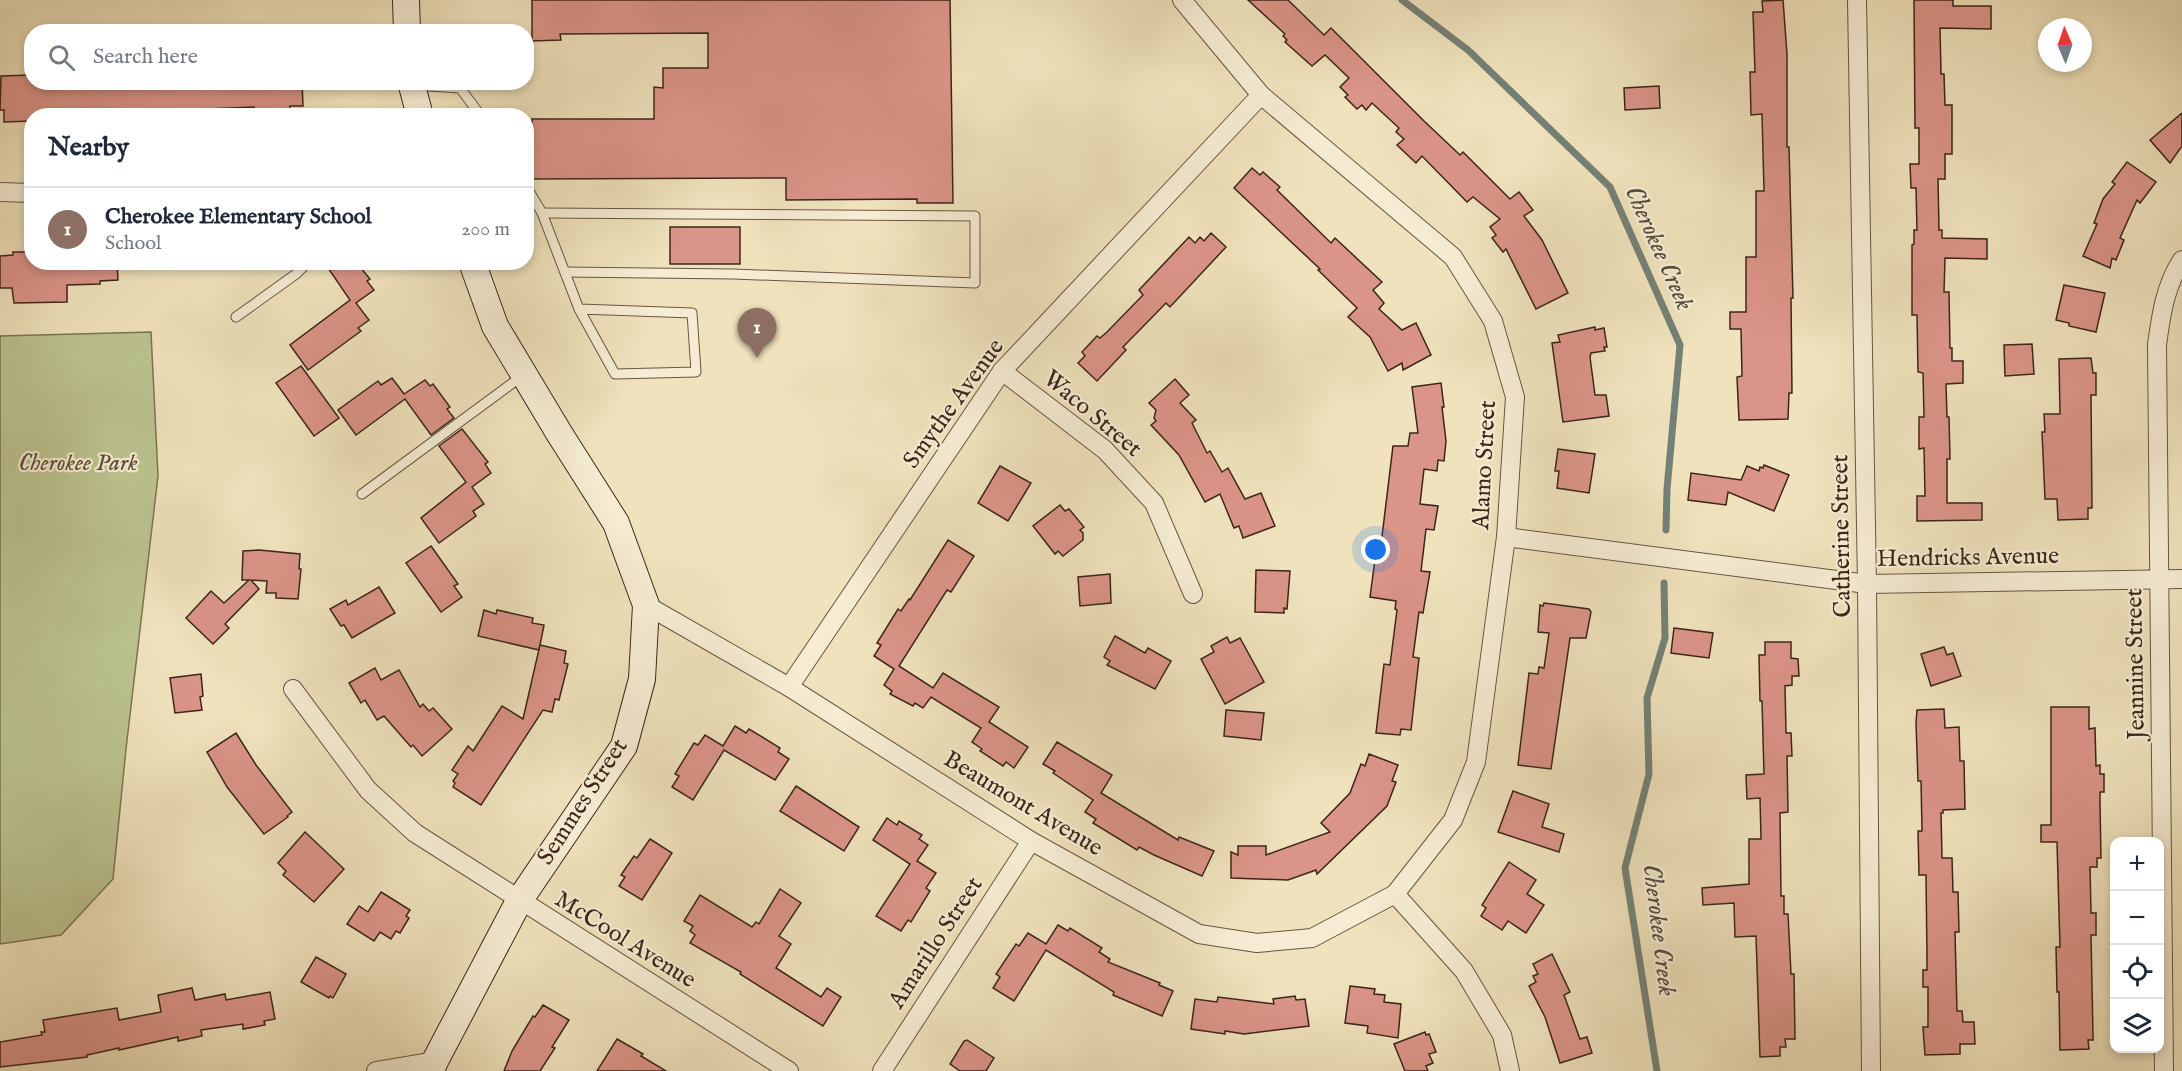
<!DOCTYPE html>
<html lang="en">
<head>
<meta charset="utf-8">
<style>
  body { margin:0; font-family:"IM FELL English",serif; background:#f6f6f7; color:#1f2937 }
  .controls { position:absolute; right:18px; bottom:18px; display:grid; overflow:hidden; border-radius:12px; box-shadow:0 3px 9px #0003 }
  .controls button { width:54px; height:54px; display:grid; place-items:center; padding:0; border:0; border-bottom:2px solid #e0e1e3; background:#fff; color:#1f2937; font:30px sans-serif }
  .compass { position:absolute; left:2038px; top:18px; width:54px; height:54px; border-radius:50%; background:#fff; box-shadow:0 3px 9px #0003; rotate:358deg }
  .you { position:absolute; left:1376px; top:550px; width:21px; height:21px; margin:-15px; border:4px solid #fff; border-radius:50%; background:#1a73e8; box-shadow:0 0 0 9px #1a73e833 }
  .badge { display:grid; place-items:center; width:39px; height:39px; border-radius:50%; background:#7c3aed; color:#fff; font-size:20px; font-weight:700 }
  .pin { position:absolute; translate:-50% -50px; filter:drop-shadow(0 2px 3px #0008) }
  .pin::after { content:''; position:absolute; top:32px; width:21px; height:18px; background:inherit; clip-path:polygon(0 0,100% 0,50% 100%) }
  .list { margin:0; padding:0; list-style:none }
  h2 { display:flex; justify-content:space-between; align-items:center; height:78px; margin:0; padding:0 24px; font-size:26px }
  h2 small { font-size:20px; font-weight:400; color:#747a83 }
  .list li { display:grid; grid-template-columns:39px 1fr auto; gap:18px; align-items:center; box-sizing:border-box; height:84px; padding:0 24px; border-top:2px solid #e0e1e3 }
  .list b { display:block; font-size:22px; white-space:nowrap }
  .list p { margin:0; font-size:20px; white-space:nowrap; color:#747a83 }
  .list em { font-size:20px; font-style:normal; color:#747a83 }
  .icon { flex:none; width:33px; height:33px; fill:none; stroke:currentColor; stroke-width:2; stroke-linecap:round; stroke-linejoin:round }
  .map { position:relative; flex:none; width:2182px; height:1071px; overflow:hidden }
  .search { position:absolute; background:#fff; box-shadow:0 3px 9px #0003; left:24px; top:24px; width:510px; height:66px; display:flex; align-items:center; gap:15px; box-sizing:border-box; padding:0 21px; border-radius:24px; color:#747a83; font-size:22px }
  .panel { position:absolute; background:#fff; box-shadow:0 3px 9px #0003; left:24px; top:108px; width:510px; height:162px; border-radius:24px }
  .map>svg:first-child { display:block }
</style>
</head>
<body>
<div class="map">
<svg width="2182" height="1071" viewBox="0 0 2182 1071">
  <rect width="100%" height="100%" fill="#efe2bc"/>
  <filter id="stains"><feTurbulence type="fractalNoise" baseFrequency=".00333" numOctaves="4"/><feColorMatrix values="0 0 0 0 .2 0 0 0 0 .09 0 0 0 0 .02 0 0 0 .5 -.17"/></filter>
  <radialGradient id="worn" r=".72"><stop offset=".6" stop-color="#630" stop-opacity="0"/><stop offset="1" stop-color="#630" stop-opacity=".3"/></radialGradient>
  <polygon fill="#bbc38f" stroke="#7c7454" stroke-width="1.5" points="151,332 158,476 126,749 113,879 61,935 0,944 0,336"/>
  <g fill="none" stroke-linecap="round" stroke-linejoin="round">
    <g stroke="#748176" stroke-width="7">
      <polyline points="1402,0 1468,50 1610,187 1680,345 1667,489 1666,530"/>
      <polyline points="1657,1071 1625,868 1649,774 1647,698 1665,638 1664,583"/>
    </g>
  </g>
  <g fill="#db9488" stroke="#3c261a" stroke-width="1.5">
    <polygon points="532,0 950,0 953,203 917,203 917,199 786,200 786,178 532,179 532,159 526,159 526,139 532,139 532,119 654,119 654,87 663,88 663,68 708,68 708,33 560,34 561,40 532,41"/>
    <polygon points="1248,0 1288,0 1324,35 1331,28 1424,121 1460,155 1463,152 1510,199 1519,192 1533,210 1524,216 1542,240 1568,293 1536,309 1506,249 1503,252 1492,238 1496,235 1490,227 1500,219 1473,197 1467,202 1422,156 1416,163 1397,145 1404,139 1396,132 1399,128 1372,103 1366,110 1362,105 1357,109 1345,97 1348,95 1340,87 1349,78 1325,55 1312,66 1285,42 1287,40 1283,36 1285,34"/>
    <polygon points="1783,0 1787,54 1787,147 1789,147 1793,298 1791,298 1792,393 1789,393 1788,419 1739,420 1737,377 1742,376 1741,329 1730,329 1730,312 1746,312 1746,257 1756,257 1756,191 1764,191 1762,114 1751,115 1750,72 1755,72 1753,12 1763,12 1762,1"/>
    <polygon points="1914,0 1953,0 1953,6 1991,6 1991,29 1940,28 1941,74 1944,74 1945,105 1952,105 1952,154 1945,154 1945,179 1938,179 1939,230 1942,230 1942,238 1987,239 1987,259 1945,258 1944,292 1949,292 1950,348 1952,348 1952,361 1963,361 1963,383 1946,384 1947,417 1949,417 1950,459 1947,459 1947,503 1982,503 1982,520 1917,521 1917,496 1925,496 1924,448 1919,449 1919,417 1924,417 1923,373 1918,372 1917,315 1912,315 1912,245 1914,244 1914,230 1917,230 1916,188 1911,188 1910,164 1919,164 1919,128 1915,128"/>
    <polygon points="32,75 32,82 133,82 133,85 180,82 302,82 303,106 290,106 290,111 277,112 254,111 254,107 207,109 207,112 170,113 170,110 156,109 83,111 83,116 32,116 32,121 4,122 4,110 0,110 1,76"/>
    <polygon points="1659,86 1660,108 1625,110 1624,88"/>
    <polygon points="2182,113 2182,146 2170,163 2150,140"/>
    <polygon points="2127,162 2156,182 2140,203 2137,200 2120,238 2124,240 2116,260 2112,258 2110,268 2083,256 2097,224 2094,223 2103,199 2115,184 2112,182"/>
    <polygon points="1252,168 1260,175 1263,172 1280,187 1277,190 1331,243 1335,238 1382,282 1373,290 1384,303 1379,309 1402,330 1416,323 1431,355 1403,370 1402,363 1388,371 1370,337 1348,317 1357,308 1318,270 1320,269 1234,188"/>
    <rect x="670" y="227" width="70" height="37"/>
    <polygon points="1211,233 1226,247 1170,307 1166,303 1123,347 1126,350 1097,381 1078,363 1085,356 1082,352 1097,336 1100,338 1107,332 1143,295 1139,290 1189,237 1195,243 1200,237 1204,241"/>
    <polygon points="13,252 32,252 32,262 117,262 118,280 100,281 100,284 67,285 67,302 14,303 12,288 0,288 0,256 13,255"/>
    <polygon points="324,262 356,262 370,279 367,281 374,290 356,303 369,320 358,328 361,331 308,370 290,345 350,300"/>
    <polygon points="2064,285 2105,293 2096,332 2069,326 2069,323 2056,320"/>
    <polygon points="1595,327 1595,330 1604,328 1607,347 1604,347 1605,351 1591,353 1590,357 1595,395 1606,395 1609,416 1563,422 1552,343 1560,342 1558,335"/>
    <polygon points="2032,344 2034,374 2005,376 2004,345"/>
    <polygon points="2091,358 2093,373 2096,373 2096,395 2091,395 2092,508 2088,508 2088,519 2058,520 2057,499 2045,499 2042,432 2045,432 2044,414 2060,414 2059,359"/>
    <polygon points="301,366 339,418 314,436 276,383"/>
    <polygon points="392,378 404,394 425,380 430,386 433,384 450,407 447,409 454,418 431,435 405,399 356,435 338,410 378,381 381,385"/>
    <polygon points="1175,379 1189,395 1180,403 1196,420 1192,423 1207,453 1210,451 1222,472 1228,468 1245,499 1261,493 1275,526 1243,538 1239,526 1234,528 1220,494 1205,502 1179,455 1151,425 1156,421 1154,418 1156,410 1149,403"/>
    <polygon points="1441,383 1444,407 1442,407 1446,441 1444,461 1438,460 1437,471 1424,469 1420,504 1438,506 1434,530 1426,529 1421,571 1430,572 1423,613 1419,612 1413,657 1419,658 1411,730 1401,729 1400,735 1376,733 1384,664 1390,665 1397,610 1395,609 1396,601 1370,597 1376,552 1380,553 1393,446 1408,446 1410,433 1418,433 1412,387"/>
    <polygon points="462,429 488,462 485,464 491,473 472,487 484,504 473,511 476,516 439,543 421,518 466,482 439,446"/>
    <polygon points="1558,449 1595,454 1589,493 1557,488 1559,471 1555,471"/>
    <polygon points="1764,465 1789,475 1774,511 1728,492 1726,505 1688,500 1691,473 1741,480 1747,466 1759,471 1760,467 1763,468"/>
    <polygon points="1000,466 1031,483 1008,521 978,503"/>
    <polygon points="1060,505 1065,511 1069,509 1084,527 1080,530 1083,533 1083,540 1063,556 1058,551 1055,554 1033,526"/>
    <polygon points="948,540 974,556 951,592 947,590 899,666 933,688 943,673 999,707 989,722 1028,747 1014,768 1006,762 1003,766 980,751 982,749 972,742 981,728 931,697 923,708 915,703 913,706 890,694 892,691 884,685 894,669 874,656 881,645 877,643 898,609 901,611 909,599 910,600"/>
    <polygon points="431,546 458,584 454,586 462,597 441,612 406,563"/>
    <polygon points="259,550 300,554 299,569 301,569 298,599 276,598 276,593 266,593 267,581 251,580 259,589 225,624 229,628 213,644 186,618 211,591 224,603 249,580 242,580 243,551"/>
    <polygon points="1256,570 1290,571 1287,609 1284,608 1284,613 1255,612"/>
    <polygon points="1110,574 1111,603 1080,606 1078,577"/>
    <polygon points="379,587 395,613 352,638 344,625 341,626 330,609 346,600 348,605"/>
    <polygon points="1544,603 1589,609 1591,612 1586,638 1570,638 1551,769 1518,765 1529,673 1538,674 1539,667 1544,668 1549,633 1538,632 1540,605 1543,606"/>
    <polygon points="484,610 496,614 497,610 533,618 532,623 544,625 539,650 478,636"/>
    <polygon points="1674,628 1713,633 1709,658 1671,653"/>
    <polygon points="1115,636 1145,653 1148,648 1171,661 1155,689 1107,665 1110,661 1104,657"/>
    <polygon points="1227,637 1230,643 1240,638 1264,682 1225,704 1201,659 1214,652 1211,646"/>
    <polygon points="1765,642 1791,642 1791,658 1798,659 1799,676 1792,676 1792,685 1785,686 1786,733 1791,733 1792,756 1787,756 1788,812 1780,813 1781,896 1784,896 1784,914 1788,914 1791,974 1794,974 1795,1039 1785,1039 1786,1047 1780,1047 1780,1056 1760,1057 1756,936 1735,937 1734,903 1703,905 1702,888 1749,884 1749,839 1761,839 1760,798 1747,799 1746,775 1764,774 1762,701 1760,701 1759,655 1765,655"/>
    <polygon points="540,645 566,651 564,663 568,664 559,700 555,699 552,712 543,710 481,805 453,787 455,783 453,781 458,774 452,770 468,746 473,751 502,706 523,719"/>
    <polygon points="1944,647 1947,655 1953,653 1961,676 1931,686 1921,654"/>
    <polygon points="375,668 381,680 399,670 420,707 423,704 429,711 433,708 452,729 422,756 413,745 411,747 384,716 377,720 365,700 361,703 349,683"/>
    <polygon points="201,674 203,696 200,697 202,710 175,713 170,678"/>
    <polygon points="2051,707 2089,707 2089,729 2095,728 2096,766 2100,765 2100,774 2104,774 2104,792 2100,792 2100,805 2101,858 2097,858 2097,867 2090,867 2091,913 2096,913 2096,935 2091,935 2093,1035 2093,1040 2088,1040 2089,1049 2060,1050 2059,992 2057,992 2056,947 2060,947 2057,842 2041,842 2041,825 2051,825"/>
    <polygon points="1944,709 1945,728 1959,727 1960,761 1964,761 1965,809 1943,810 1943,813 1941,813 1942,858 1952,858 1953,892 1958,892 1959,932 1955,932 1957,1011 1962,1011 1963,1022 1974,1022 1975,1044 1960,1044 1960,1054 1925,1055 1923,1027 1928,1027 1928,987 1923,987 1923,970 1927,970 1927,956 1926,875 1919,875 1918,831 1922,831 1921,781 1918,781 1916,723 1917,710"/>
    <polygon points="1226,710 1264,713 1261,740 1224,736"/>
    <polygon points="735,726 746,733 749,729 780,748 778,752 789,759 775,780 724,750 693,800 672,787 679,776 675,774 694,743 698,745 705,735 723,746"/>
    <polygon points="236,733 256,765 292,812 287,816 288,817 264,834 227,787 207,752"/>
    <polygon points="1057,742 1112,775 1101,793 1178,840 1179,837 1214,851 1202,876 1154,855 1139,847 1137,850 1093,823 1096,819 1085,812 1093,800 1053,773 1055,771 1043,764"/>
    <polygon points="1369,754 1398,765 1392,781 1396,782 1387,806 1317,874 1316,870 1288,880 1231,878 1231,852 1238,855 1238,846 1266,846 1266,855 1330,832 1321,823 1350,793 1361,764 1365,766"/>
    <polygon points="796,786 859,827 844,851 780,811"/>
    <polygon points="1513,791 1549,804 1542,827 1564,834 1559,852 1498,832"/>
    <polygon points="887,818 897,825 899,821 922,835 919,839 928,845 917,861 936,873 926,888 930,891 911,922 908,920 901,931 876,916 910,864 873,840"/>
    <polygon points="305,832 344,869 314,902 283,875 286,871 278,863"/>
    <polygon points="650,839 672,853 642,900 619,886 625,877 621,875 634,856 637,858"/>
    <polygon points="1509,862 1536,880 1527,894 1544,905 1526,933 1508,921 1502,930 1481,916 1486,908 1482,905"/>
    <polygon points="780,889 801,903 779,936 791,944 776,968 821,997 827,988 841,997 823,1026 740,974 741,972 690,943 695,935 690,931 693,926 684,921 700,895 752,927 756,922 759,924"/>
    <polygon points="381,892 410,910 406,916 409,918 400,933 396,931 391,939 380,932 374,941 347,924 359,906 368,912"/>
    <polygon points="1058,925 1068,931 1070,928 1102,948 1099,952 1110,959 1108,962 1160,983 1159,985 1173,991 1162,1016 1113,995 1114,992 1046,950 1014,1001 993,988 1000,977 996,974 1016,944 1019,946 1028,933 1046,944"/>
    <polygon points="1552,954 1570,992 1564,995 1580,1039 1587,1037 1592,1053 1560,1063 1545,1017 1529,986 1536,982 1533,976 1538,974 1533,964"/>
    <polygon points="316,957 346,974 333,998 330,996 329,998 301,982"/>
    <polygon points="1350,986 1375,989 1374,994 1385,995 1384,1002 1401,1004 1398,1038 1367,1033 1368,1026 1345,1023"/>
    <polygon points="192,988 195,1000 225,994 226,1000 270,992 275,1019 264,1021 265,1025 243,1029 243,1024 201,1030 202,1036 178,1041 178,1037 119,1050 119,1048 87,1055 87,1057 0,1067 0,1042 42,1035 41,1032 45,1032 43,1020 117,1008 119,1020 161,1012 158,995"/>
    <polygon points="1295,996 1296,1000 1305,999 1309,1026 1244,1034 1225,1031 1225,1034 1191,1029 1195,999 1217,1002 1218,997 1274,1004 1273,999"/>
    <polygon points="543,1005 569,1020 552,1047 555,1048 540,1071 504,1071 512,1051 533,1016 535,1017"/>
    <polygon points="1425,1032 1426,1035 1429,1034 1436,1052 1429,1054 1433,1063 1426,1066 1428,1071 1405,1071 1394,1044"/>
    <polygon points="617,1039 643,1054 641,1056 666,1071 597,1071"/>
    <polygon points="967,1040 994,1058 986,1071 960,1071 950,1064 964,1041"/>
  </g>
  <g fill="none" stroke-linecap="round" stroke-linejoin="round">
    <defs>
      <g id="service">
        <polyline points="413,85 460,88 481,116"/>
        <polyline points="526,186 542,213 579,309 615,374 696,372 692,313 579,309"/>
        <polyline points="542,213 975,216 975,283 733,274 565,272"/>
        <polyline points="236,317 296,274 308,262"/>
        <polyline points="362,494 522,376"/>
      </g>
      <g id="minor">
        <polyline points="1857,0 1867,584 1871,1071"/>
        <polyline points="0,192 32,193"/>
        <polyline points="1002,371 1105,450 1154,503 1193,594"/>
        <polyline points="1506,537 1867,584 2182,579"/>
        <polyline points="646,605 789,687 1031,841 1199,934 1257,943 1312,938 1395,894 1453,820 1476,762 1506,537 1515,397 1493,321 1453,257 1261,95 1182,0"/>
        <polyline points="789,687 1002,371 1261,95"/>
        <polyline points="293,689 368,790 415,833 789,1071"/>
        <polyline points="1395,894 1464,971 1502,1035 1510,1071"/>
        <polyline points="376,1071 435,1061"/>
        <polyline points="882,1071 1031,841"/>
        <path d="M2164,1071L2157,345C2161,315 2165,286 2182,260"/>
      </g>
      <g id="secondary">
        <polyline points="406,0 407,32"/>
        <polyline points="411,82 420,116"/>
        <polyline points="431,1071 435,1061 519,901 624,746 642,679 646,605 616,523 559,433 495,326 472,262"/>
      </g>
    </defs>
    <use href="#service" stroke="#695542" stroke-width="11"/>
    <use href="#minor" stroke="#695542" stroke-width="20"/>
    <use href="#secondary" stroke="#3c261a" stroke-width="28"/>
    <use href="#service" stroke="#f5ecd3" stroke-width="9"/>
    <use href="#minor" stroke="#f5ecd3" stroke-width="18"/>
    <use href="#secondary" stroke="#f5ecd3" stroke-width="26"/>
  </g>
  <g text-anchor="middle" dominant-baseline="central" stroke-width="4.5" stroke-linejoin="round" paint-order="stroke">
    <g font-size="24" fill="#3c261a" stroke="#f5ecd3">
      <text transform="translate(954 404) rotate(-54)">Smythe Avenue</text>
      <text transform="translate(1092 414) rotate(40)">Waco Street</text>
      <text transform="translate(1485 465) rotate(-87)">Alamo Street</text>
      <text transform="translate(1842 536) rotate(-91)">Catherine Street</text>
      <text transform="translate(1968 558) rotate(-1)">Hendricks Avenue</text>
      <text transform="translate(2136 664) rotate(-91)">Jeannine Street</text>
      <text transform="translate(583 802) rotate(-57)">Semmes Street</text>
      <text transform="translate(1023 804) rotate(31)">Beaumont Avenue</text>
      <text transform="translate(625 940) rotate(32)">McCool Avenue</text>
      <text transform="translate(936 943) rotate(-57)">Amarillo Street</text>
    </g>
    <g font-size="24" font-style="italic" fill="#5c4d37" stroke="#f5ecd3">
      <text x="78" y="463">Cherokee Park</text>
    </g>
    <g font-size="26" font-style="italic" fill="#544c40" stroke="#f5ecd3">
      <text transform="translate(1659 248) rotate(66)">Cherokee Creek</text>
      <text transform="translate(1659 930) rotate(83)">Cherokee Creek</text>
    </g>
  </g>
  <rect width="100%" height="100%" filter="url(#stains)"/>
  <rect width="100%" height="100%" fill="url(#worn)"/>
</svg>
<div class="controls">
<button>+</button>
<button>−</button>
<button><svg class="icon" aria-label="locate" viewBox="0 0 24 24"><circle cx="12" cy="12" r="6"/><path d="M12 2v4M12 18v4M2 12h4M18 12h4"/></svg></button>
<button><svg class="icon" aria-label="layers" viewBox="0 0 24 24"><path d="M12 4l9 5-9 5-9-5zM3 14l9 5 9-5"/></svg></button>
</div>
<svg class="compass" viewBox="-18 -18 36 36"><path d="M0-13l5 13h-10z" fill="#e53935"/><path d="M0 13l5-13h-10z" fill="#747a83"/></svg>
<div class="you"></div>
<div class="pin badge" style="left:757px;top:358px;background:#8d6e63">1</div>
<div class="search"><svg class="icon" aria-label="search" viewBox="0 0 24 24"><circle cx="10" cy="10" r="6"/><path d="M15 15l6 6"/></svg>Search here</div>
<section class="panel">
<h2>Nearby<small></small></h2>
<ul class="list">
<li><span class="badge" style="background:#8d6e63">1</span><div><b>Cherokee Elementary School</b><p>School</p></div><em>200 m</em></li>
</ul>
</section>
</div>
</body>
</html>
